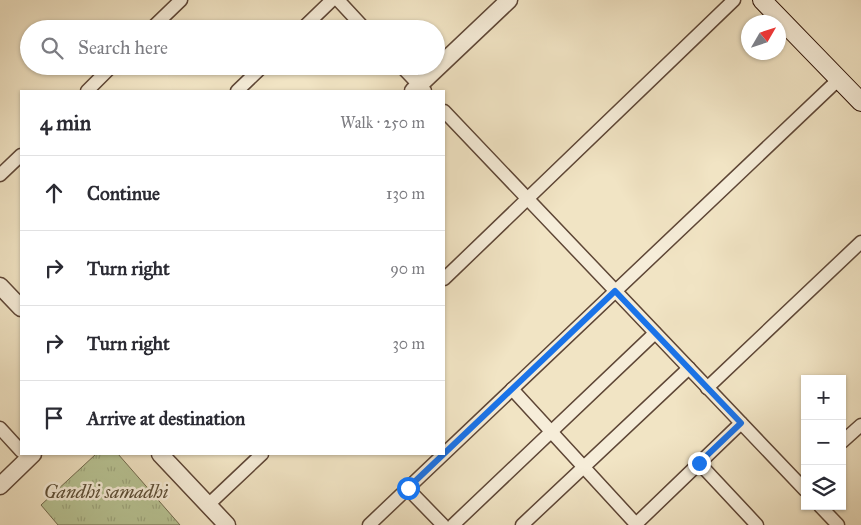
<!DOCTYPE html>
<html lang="en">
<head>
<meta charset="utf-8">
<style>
  body { margin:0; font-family:"IM FELL Great Primer",serif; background:#f7f7f7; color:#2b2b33 }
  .controls { position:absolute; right:15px; bottom:15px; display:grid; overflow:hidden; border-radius:0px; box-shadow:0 1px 4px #0004 }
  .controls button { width:45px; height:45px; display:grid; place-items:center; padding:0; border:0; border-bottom:1px solid #e1e1e2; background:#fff; color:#2b2b33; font:25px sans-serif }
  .compass { position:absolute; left:741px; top:15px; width:45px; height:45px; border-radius:50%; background:#fff; box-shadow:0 1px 4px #0004; rotate:51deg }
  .stop { position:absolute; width:15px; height:15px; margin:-11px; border:4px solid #1a73e8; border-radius:50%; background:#fff }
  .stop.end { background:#1a73e8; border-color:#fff; box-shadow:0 1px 5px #0008 }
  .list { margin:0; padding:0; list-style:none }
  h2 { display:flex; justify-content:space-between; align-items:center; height:65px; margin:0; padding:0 20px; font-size:21px }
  h2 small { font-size:16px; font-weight:400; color:#7c7c81 }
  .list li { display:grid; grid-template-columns:32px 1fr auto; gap:15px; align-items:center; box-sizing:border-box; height:75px; padding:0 20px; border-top:1px solid #e1e1e2 }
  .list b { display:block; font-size:19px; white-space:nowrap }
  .list em { font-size:16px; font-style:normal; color:#7c7c81 }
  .icon { flex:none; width:28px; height:28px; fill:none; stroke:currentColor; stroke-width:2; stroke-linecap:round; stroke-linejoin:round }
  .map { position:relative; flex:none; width:861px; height:525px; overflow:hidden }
  .search { position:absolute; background:#fff; box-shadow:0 1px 4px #0004; left:20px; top:20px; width:425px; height:55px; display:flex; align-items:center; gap:12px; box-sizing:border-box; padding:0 18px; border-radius:28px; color:#7c7c81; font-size:19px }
  .panel { position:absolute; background:#fff; box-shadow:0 1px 4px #0004; left:20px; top:90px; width:425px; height:365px; border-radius:0px }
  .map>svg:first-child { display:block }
</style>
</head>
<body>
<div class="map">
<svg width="861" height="525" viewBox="0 0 861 525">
  <defs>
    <pattern id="grass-tufts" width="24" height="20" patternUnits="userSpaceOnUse" patternTransform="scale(1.25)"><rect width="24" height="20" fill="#b8c495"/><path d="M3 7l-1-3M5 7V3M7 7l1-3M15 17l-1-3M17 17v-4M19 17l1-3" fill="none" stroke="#9ea77f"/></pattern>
  </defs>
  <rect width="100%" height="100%" fill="#f1e4c4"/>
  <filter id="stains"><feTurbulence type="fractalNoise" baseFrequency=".004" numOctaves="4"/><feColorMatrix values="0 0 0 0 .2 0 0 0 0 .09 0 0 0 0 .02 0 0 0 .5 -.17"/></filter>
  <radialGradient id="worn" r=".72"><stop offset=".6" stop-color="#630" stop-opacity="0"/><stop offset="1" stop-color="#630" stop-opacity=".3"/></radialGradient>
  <polygon fill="url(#grass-tufts)" stroke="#726a4e" points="96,454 118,454 180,525 58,525 41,505"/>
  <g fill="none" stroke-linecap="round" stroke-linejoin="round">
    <defs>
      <g id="minor">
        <polyline points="338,0 365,29"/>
        <polyline points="151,29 181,0"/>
        <polyline points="302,29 332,0"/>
        <polyline points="401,66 425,91"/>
        <polyline points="87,91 112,66"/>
        <polyline points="237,91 263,66"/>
        <polyline points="444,111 805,490"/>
        <polyline points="0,175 21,155"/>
        <polyline points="444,279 734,0"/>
        <polyline points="707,388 861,242"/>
        <polyline points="512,389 636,524"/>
        <polyline points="0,428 21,451"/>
        <polyline points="842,442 861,425"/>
        <polyline points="699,463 757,525"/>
        <polyline points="407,488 443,525"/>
        <polyline points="208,505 262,454"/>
        <polyline points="820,506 838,525"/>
        <polyline points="369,525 839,79"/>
        <polyline points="453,525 655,333"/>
        <polyline points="522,525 689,368"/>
        <polyline points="635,525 741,423"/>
      </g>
      <g id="tertiary">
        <polyline points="413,91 509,0"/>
        <polyline points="0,286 21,308"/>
        <polyline points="160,454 227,525"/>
        <polyline points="0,486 33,454"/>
      </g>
      <polyline id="secondary" points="762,0 861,102"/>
    </defs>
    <use href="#minor" stroke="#5e4636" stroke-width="15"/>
    <use href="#tertiary" stroke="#5e4636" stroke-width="19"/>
    <use href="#secondary" stroke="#2d1106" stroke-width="20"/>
    <use href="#minor" stroke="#f6edd9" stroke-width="12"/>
    <use href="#tertiary" stroke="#f6edd9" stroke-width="16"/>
    <use href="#secondary" stroke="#f6edd9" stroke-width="18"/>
  </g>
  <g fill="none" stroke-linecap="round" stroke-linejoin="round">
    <polyline stroke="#1a73e8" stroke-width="6" points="408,488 615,291 741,423 699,463"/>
  </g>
  <g text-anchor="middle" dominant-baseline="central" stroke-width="5" stroke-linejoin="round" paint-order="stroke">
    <g font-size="19" font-style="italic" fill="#5e5038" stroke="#f6edd9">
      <text x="106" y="491">Gandhi samadhi</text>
    </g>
  </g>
  <rect width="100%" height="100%" filter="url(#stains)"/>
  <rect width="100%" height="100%" fill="url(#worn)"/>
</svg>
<div class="controls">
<button>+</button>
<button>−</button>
<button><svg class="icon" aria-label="layers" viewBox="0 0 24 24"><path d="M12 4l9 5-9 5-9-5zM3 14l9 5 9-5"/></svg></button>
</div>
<svg class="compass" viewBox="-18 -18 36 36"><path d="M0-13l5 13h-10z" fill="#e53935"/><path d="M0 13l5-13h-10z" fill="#7c7c81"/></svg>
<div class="stop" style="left:408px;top:488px"></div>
<div class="stop end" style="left:699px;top:463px"></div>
<div class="search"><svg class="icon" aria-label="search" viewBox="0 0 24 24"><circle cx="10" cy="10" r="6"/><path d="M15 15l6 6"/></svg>Search here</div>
<section class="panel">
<h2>4 min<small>Walk · 250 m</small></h2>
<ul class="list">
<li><svg class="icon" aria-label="ahead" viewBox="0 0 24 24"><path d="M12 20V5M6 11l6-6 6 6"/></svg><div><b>Continue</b></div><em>130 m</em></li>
<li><svg class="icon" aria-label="right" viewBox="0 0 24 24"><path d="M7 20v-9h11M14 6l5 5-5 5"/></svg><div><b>Turn right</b></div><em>90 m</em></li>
<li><svg class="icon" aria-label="right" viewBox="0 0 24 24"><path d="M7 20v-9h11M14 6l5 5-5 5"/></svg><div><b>Turn right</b></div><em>30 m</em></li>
<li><svg class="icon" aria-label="arrive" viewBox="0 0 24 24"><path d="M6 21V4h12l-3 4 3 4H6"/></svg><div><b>Arrive at destination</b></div></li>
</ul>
</section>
</div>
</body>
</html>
